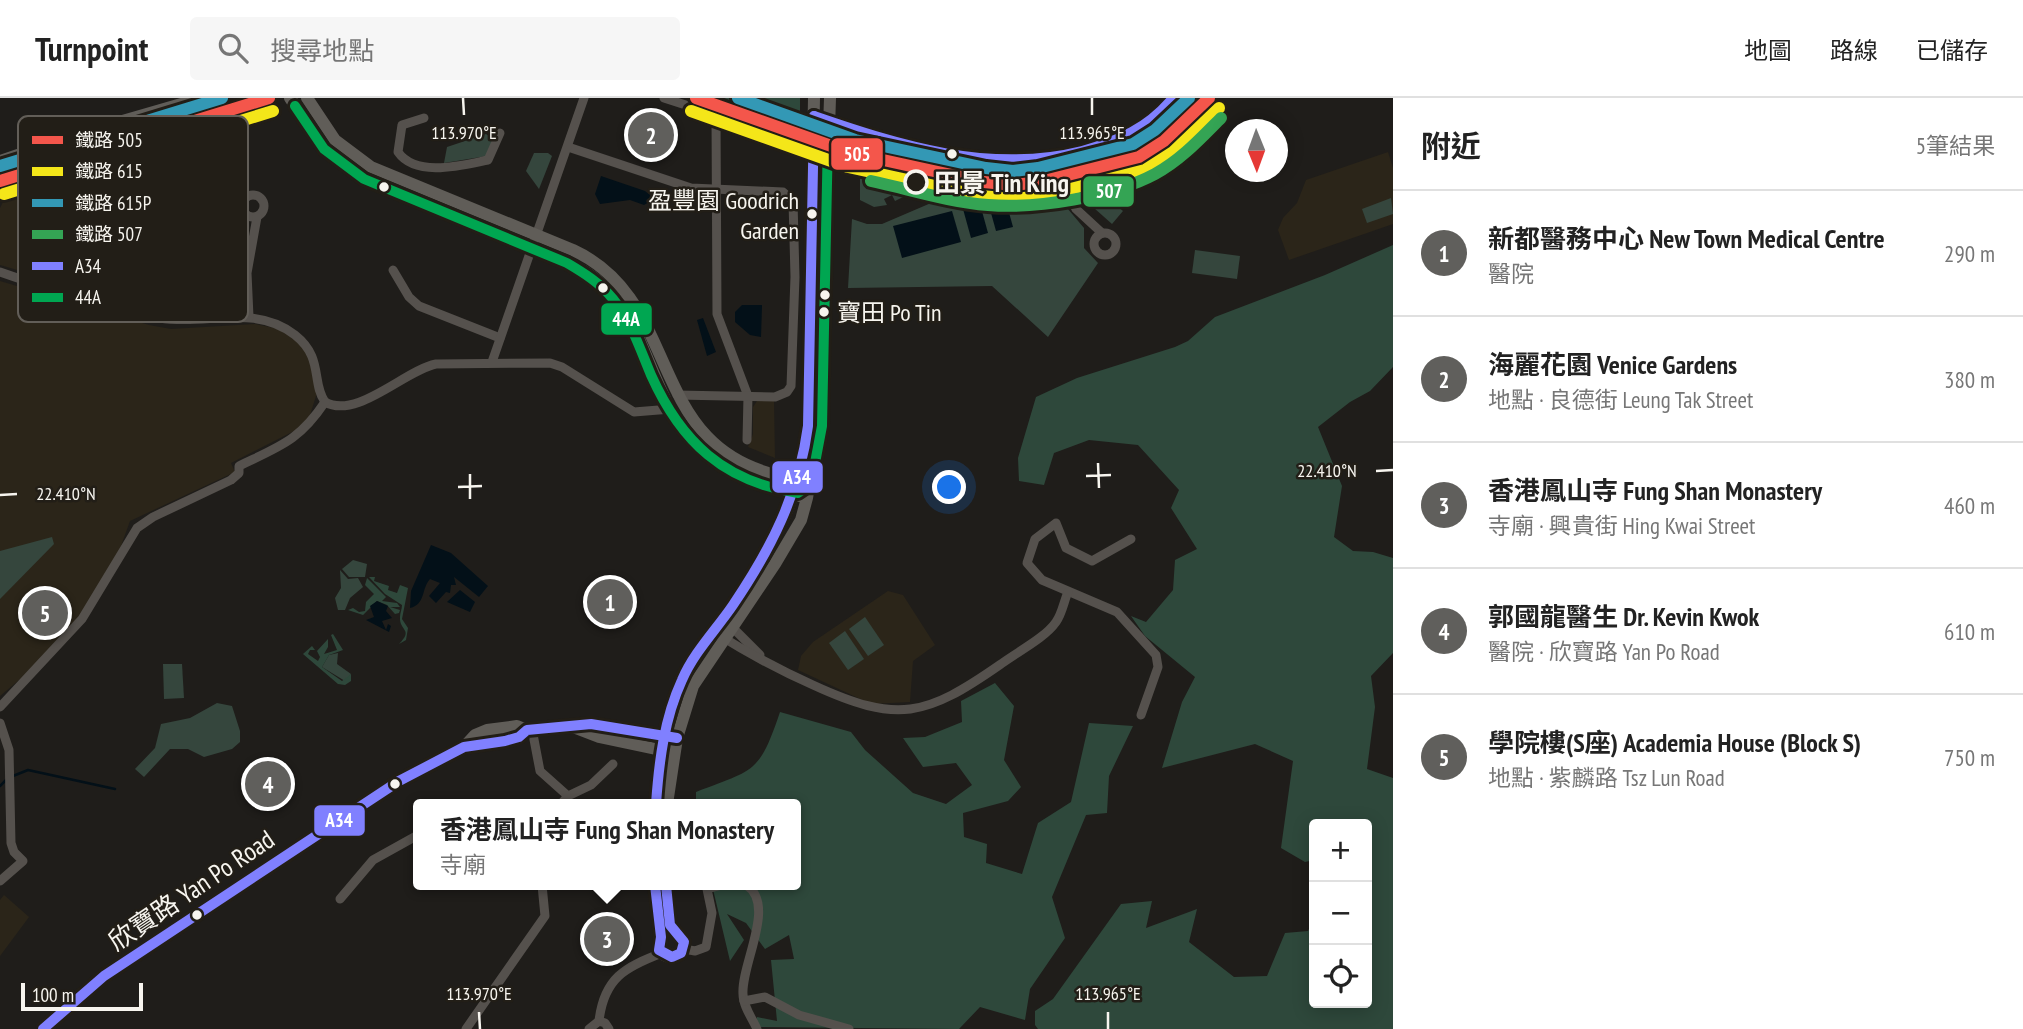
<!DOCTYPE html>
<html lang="zh-TW">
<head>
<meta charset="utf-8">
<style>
  body { margin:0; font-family:"PT Sans Narrow","Noto Sans TC",sans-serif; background:#f6f6f6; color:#222 }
  .controls { position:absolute; right:21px; bottom:21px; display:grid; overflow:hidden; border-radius:7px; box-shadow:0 4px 18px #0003 }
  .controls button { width:63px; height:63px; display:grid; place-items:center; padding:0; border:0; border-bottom:2px solid #e0e0e0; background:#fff; color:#222; font:35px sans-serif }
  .compass { position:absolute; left:1225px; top:21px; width:63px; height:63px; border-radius:50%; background:#fff; box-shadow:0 4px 18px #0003; rotate:179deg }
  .scale { position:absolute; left:21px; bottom:18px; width:122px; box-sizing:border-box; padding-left:7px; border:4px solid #f7f5ef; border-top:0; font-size:19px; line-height:24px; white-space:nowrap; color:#f7f5ef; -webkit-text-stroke:5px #221e17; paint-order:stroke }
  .you { position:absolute; left:950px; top:390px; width:24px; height:24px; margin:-18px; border:5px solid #fff; border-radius:50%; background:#1a73e8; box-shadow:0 0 0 10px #1a73e833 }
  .badge { display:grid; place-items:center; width:46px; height:46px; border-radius:50%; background:#605f5c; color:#fff; font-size:23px; font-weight:700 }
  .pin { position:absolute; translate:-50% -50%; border:4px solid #fff; box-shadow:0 2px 7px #0006 }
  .popup { position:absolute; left:413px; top:701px; width:388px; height:91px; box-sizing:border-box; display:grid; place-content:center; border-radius:7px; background:#fff; filter:drop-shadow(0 2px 5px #0005); font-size:23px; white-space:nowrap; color:#767676 }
  .popup b { font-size:26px; color:#222 }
  .popup::after { content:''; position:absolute; left:50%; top:100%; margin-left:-14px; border:14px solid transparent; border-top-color:#fff }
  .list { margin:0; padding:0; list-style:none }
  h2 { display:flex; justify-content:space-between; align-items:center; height:91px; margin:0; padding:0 28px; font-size:30px }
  h2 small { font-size:23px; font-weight:400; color:#767676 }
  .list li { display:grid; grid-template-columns:46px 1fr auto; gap:21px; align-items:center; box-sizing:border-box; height:126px; padding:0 28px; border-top:2px solid #e0e0e0 }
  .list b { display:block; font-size:26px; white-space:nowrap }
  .list p { margin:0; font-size:23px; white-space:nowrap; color:#767676 }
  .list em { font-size:23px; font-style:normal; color:#767676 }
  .icon { flex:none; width:38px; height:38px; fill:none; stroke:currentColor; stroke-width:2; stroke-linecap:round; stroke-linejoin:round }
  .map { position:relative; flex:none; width:1393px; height:931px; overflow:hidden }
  header { display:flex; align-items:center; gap:42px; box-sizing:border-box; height:98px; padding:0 35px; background:#fff; border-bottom:2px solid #e0e0e0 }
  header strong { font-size:33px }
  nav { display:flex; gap:38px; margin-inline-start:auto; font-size:24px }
  .search { width:490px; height:63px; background:#f6f6f6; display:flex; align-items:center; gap:18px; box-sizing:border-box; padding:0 24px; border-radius:7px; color:#767676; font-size:26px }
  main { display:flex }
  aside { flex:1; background:#fff }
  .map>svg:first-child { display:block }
</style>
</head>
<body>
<header>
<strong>Turnpoint</strong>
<div class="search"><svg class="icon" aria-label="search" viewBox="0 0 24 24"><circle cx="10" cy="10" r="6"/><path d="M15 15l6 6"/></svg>搜尋地點</div>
<nav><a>地圖</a><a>路線</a><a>已儲存</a></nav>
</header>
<main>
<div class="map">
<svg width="1393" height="931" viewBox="0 0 1393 931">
  <rect width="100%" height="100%" fill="#1f1d1a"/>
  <g fill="#2b2519">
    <polygon points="1388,54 1393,70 1393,126 1289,162 1278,132 1283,120 1297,105 1306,82"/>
    <polygon points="45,90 67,100 87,126 118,155 159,186 162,202 159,213 0,167 0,110 4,102 29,91"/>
    <polygon points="183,115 187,128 231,115 248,129 236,169 238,204 235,210 167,212 172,199 170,177 159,162 125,136 126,131"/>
    <polygon points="0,183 149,227 171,231 255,226 279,231 293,239 309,256 317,295 310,317 300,330 231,365 235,374 130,423 117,459 79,519 31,572 0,598"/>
    <polygon points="757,303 774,303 775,360 748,349 753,336 753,309"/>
    <polygon points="888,493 903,497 935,547 913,563 910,604 871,606 798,572 801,558 813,544"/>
    <polygon points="4,797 29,819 0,858 0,802"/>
  </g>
  <g fill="#35463d">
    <polygon points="486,36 494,42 487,58 444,65 447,49"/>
    <polygon points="534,55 548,55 552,58 539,91 526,73"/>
    <polygon points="867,64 944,79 895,103 892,97 884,101 887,107 874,109 860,102 860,69"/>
    <polygon points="1051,91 1084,130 1084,150 1098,165 1048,239 992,188 848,190 852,121 867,126 882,126 959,93"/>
    <polygon points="1105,98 1123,113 1112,126 1094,110"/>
    <polygon points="1391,100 1393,116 1367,125 1362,111"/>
    <polygon points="172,123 177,141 145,150 140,132"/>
    <polygon points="1195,152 1240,158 1237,181 1192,175"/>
    <polygon points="52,439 54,446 0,501 0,453"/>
    <polygon points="353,462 367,466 365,479 349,479 342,471"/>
    <polygon points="340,472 348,481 358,480 363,489 350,500 345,512 338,512 335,500 341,490"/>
    <polygon points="865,519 884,547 868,558 849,531"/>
    <polygon points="845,533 864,561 848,572 829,545"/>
    <polygon points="338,555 337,566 351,576 345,583 322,569 329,557"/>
    <polygon points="163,566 182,566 184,600 164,601"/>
    <polygon points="217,605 232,608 240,633 240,644 232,651 204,659 188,651 170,651 144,679 135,671 155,650 161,626 190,620"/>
  </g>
  <g fill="#2e483b">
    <polygon points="724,0 800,0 800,28"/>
    <polygon points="1393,147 1393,269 1370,293 1350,304 1318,329 1342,388 1334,439 1353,453 1373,454 1393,460 1393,555 1371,578 1375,609 1367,671 1393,680 1393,931 1038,931 1035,927 1035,913 1053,901 1121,806 1152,803 1146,830 1197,811 1189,844 1234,879 1267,878 1285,835 1308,833 1314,820 1314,905 1367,905 1367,726 1314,726 1314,762 1305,764 1281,750 1293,663 1255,646 1162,670 1182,604 1195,579 1145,538 1131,518 1146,524 1173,492 1175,462 1197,451 1171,410 1179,392 1138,347 1089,342 1054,355 1044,387 1019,383 1018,360 1036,299 1077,280 1175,249 1188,243 1215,219 1325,177"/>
    <path d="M369,479H375L374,483L389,488L388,492L397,495L400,487L408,490L402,521L408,530L406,542L399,546C414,531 399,533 400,519C400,515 402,511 402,507L385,496Z"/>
    <polygon points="367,480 386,499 382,503 397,505 400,509 390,509 400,512 399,515 395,516 387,507 377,503 363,517 348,512 353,510 359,514 365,513 366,504 374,496 365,487"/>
    <polygon points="333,536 343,552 329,557 322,569 342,583 351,576 351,583 345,587 338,586 303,556 312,548 315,552 310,552 308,556 318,563 320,559 317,553 328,541 328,549 324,556 337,552 331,537"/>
    <path d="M995,585L1014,608L1004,662L1021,689L1008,703L963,715L964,739L987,746L986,765L1022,776L1038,725L1071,704L1089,625L1133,628L1109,678L1107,715L1086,717L1052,799L1065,840L1030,891L1025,922L980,909L959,931L754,929L757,919L777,923L771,862L794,861L789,837L765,851L746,825L727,816L744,842L730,863L712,787H796V706H696V694C755,671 759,676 780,614L851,634L865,652L913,695L946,706L972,687L956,665L923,669L903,640L925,639L962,624L961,603Z"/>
  </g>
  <g fill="#031018">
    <polygon points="654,20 665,20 674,27 670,39 654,48 646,45"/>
    <polygon points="601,78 645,93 650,97 649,104 644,107 630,102 600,106 595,96"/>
    <polygon points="1005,100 1013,129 996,133 988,104"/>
    <polygon points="980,106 988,135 971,140 963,111"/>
    <polygon points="952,113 961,144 902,160 893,128"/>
    <polygon points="742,207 762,207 761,239 750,237 735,224 735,214"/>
    <polygon points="703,220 716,254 707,258 697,222"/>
    <path d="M431,447L451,455L488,488L479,499L454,479L456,487H451L450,495L446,494L436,505L429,498L440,485L430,481C421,491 426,506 410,510L411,493Z"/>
    <polygon points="460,492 475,504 470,514 447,504"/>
    <polygon points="377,503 388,508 386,513 392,520 382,523 386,532 388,526 391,528 389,534 366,522 374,519 370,508"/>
  </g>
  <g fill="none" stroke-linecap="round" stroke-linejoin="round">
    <g stroke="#031018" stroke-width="2.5">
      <polyline points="13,678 28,672 115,691"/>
      <polyline points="0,688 7,681"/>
    </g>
    <g stroke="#55514d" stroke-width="9">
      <polyline points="664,0 803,45"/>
      <polyline points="716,19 717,216 748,298 747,342"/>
      <path d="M424,20L402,27L398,54C416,80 463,67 488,62L500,35"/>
      <polyline points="568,49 691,90 783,94 793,103 795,179 791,288 787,294 775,299 677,297"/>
      <polyline points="1064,86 1076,111 1102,135"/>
      <circle cx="253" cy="108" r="11"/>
      <circle cx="1105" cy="146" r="11"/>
      <polyline points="393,172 409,199 419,208 500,240"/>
      <path d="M0,174C52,192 106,210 160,220C205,228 255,205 295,237C324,260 311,284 325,304"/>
      <polyline points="249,219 247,175 257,119"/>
      <polyline points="492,264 584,0"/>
      <path d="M325,304C357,322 405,272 436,266L550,265L562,269L634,314L671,311"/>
      <polyline points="1131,441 1092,463 1066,450 1056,425 1035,441 1027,465 1042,482 1117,514 1156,557 1158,569 1141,617"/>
      <polyline points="730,527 760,557"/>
      <path d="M714,534C746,554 779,572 813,587C898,626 925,619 1001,566C1017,554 1045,540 1056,524C1062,516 1064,503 1068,494"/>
      <path d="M0,609L82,521L137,430L153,419L231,382L239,375V368C280,348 299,343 325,304"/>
      <polyline points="0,625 9,652 11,745 14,754 23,763 0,783"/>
      <polyline points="532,631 540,673 568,698"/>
      <polyline points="561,706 568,698 591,687 613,666"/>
      <path d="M746,787C777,806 741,866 743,896C743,908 752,920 757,931"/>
      <polyline points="340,801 373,762 418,737"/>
      <polyline points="684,851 695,853 706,849 712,815 707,791 722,787"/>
      <polyline points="744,903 765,899 799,917 849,931"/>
      <path d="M599,923C604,880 625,869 662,855"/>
      <polyline points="466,931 545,818 542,787"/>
      <polyline points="589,931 599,923 605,925 609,931"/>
    </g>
    <g stroke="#605d58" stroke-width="12">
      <path d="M290,0L324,52L364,82L568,165C651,200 641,294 699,350C727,377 764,387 800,398"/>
      <path d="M307,0L335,42L371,69L573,152C690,206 639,364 804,382"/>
      <path d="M824,21C923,57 1099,99 1173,0"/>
      <polyline points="0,63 88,33 202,0"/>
      <polyline points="580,629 591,626 673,640"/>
      <polyline points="464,649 475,637 487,632 517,628 527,632 573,629 599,639 670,654"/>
      <path d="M656,706C659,659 666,604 692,563C698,552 707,543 714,533C761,469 801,409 808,328L814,0"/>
      <polyline points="667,706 677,640 693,588 775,466 801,422 807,400 819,330 830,0"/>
      <path d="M655,787L661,839L659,852C665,860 673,862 681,855L684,844L670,827L666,787"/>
      <polyline points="43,931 104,878 396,685 461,650 505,643 519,639 527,632"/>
    </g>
    <defs>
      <g id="bus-1">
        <path d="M814,18C901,48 990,76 1082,53C1119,43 1148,30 1173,0"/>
        <path d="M656,706C659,664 664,621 682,582C694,554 716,532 733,507C771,451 799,396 808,328L814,18"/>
        <polyline points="655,787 661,839 659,852 672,859 681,855 684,844 670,827 666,787"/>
        <polyline points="43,931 104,878 399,683 464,649 505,643 519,639 527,632 591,626 677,640"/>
      </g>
      <g id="bus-2">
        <path d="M295,8L324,51L364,81L567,165C584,175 600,185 613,201C631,223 640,251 651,277C681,344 724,384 798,395L811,386L822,328L828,37C917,68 996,88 1089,65C1128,55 1158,40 1184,9"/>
        <polyline points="5,76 206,13"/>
      </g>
    </defs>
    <use href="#bus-1" stroke="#221e17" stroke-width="16"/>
    <use href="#bus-2" stroke="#221e17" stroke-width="16"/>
    <use href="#bus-1" stroke="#8080ff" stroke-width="10"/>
    <use href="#bus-2" stroke="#00a651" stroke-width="10"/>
    <defs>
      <g id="rail-1">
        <polyline points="696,0 851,55 984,84 1013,87 1040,84 1139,59 1164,43 1209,0"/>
        <polyline points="0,83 269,0"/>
      </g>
      <g id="rail-2">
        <polyline points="691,13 848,69 981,98 1013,101 1043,98 1145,72 1173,54 1219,10"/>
        <polyline points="4,96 273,13"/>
      </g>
      <g id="rail-3">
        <polyline points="738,0 855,42 986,70 1013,73 1038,70 1133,46 1155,32 1189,0"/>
        <polyline points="0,68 222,0"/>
      </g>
      <path id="rail-4" d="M871,83C909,91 949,104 988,107C1036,111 1112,99 1155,76C1181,62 1201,40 1221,20"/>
    </defs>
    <use href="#rail-1" stroke="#221e17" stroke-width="18"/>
    <use href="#rail-2" stroke="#221e17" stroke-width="18"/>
    <use href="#rail-3" stroke="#221e17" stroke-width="18"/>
    <use href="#rail-4" stroke="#221e17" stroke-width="18"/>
    <use href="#rail-1" stroke="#f4564b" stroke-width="12"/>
    <use href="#rail-2" stroke="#f4e619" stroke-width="12"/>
    <use href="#rail-3" stroke="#3398b5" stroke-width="12"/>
    <use href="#rail-4" stroke="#34a454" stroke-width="12"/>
  </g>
  <path fill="none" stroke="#f7f5ef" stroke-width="2.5" d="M463,0L464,17M1092,0V17M1098,365L1099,390M1376,373L1393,372M470,376V401M1086,378L1111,377M458,389L482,388M0,397L17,396M479,914L480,931M1108,914V931"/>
  <g fill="#f7f5ef" stroke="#221e17" stroke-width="2.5">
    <circle cx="952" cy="56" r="6"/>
    <circle cx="384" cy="89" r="6"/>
    <circle cx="812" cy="116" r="6"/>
    <circle cx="603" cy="190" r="6"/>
    <circle cx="825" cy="197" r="6"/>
    <circle cx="824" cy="214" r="6"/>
    <circle cx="395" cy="686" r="6"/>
    <circle cx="197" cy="817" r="6"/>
  </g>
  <circle fill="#221e17" stroke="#f7f5ef" stroke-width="3.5" cx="916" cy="84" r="11"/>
  <g text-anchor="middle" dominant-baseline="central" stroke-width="5" stroke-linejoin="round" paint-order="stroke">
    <g font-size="24" fill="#f7f5ef" stroke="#221e17" text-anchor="end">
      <text x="799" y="102">盈豐園 Goodrich<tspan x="799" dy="30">Garden</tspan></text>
      <text x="837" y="214" text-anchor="start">寶田 Po Tin</text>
    </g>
    <g font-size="26" font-weight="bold" fill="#f7f5ef" stroke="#221e17" text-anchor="start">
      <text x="934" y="84">田景 Tin King</text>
    </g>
    <g font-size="26" fill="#f7f5ef" stroke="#221e17">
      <text transform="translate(191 792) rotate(-34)">欣寶路 Yan Po Road</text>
    </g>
  </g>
  <rect x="18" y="18" width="230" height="206" rx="10" fill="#221e17" stroke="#625e58" stroke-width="2"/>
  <rect x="32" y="38" width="31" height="8" fill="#f4564b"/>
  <rect x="32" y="69" width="31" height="9" fill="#f4e619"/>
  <rect x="32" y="101" width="31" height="8" fill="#3398b5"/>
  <rect x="32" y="132" width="31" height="9" fill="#34a454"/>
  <rect x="32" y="164" width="31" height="8" fill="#8080ff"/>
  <rect x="32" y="195" width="31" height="9" fill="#00a651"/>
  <g font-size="19" fill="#f7f5ef">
    <text x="75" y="49">鐵路 505</text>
    <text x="75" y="80">鐵路 615</text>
    <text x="75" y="112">鐵路 615P</text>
    <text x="75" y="143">鐵路 507</text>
    <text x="75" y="175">A34</text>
    <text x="75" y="206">44A</text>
  </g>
  <g font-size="18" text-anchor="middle" fill="#f7f5ef" stroke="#221e17" stroke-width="5" stroke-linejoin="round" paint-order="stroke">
    <text x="464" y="41">113.970°E</text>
    <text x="1092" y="41">113.965°E</text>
    <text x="1327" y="379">22.410°N</text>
    <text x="66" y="402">22.410°N</text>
    <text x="479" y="902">113.970°E</text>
    <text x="1108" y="902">113.965°E</text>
  </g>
  <g stroke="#221e17" stroke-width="2.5">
    <rect x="830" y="39" width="54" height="34" rx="7" fill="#f4564b"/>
    <rect x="1082" y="77" width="53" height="33" rx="7" fill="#34a454"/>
    <rect x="600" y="204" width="53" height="34" rx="7" fill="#00a651"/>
    <rect x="771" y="362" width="53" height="34" rx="7" fill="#8080ff"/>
    <rect x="313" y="706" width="53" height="33" rx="7" fill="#8080ff"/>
  </g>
  <g font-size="19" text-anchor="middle" font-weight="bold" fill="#fff">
    <text x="857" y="63">505</text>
    <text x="1109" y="100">507</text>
    <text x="626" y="228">44A</text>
    <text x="797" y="386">A34</text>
    <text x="339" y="729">A34</text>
  </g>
</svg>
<div class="controls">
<button>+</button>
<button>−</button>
<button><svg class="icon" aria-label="locate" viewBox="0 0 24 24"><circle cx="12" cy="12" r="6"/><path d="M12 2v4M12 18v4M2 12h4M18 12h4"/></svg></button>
</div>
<svg class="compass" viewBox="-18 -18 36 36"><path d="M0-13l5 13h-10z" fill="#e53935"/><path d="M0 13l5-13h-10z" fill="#767676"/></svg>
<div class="scale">100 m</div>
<div class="you"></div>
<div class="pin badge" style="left:610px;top:504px">1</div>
<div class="pin badge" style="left:651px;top:37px">2</div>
<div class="pin badge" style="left:607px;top:841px">3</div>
<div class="popup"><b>香港鳳山寺 Fung Shan Monastery</b>寺廟</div>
<div class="pin badge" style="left:268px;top:686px">4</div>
<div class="pin badge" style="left:45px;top:515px">5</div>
</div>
<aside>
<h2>附近<small>5筆結果</small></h2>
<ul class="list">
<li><span class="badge">1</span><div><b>新都醫務中心 New Town Medical Centre</b><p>醫院</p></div><em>290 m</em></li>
<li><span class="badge">2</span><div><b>海麗花園 Venice Gardens</b><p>地點 · 良德街 Leung Tak Street</p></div><em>380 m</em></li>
<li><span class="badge">3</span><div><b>香港鳳山寺 Fung Shan Monastery</b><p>寺廟 · 興貴街 Hing Kwai Street</p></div><em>460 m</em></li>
<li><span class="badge">4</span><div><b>郭國龍醫生 Dr. Kevin Kwok</b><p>醫院 · 欣寶路 Yan Po Road</p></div><em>610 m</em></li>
<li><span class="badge">5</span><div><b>學院樓(S座) Academia House (Block S)</b><p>地點 · 紫麟路 Tsz Lun Road</p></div><em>750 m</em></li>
</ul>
</aside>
</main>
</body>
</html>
